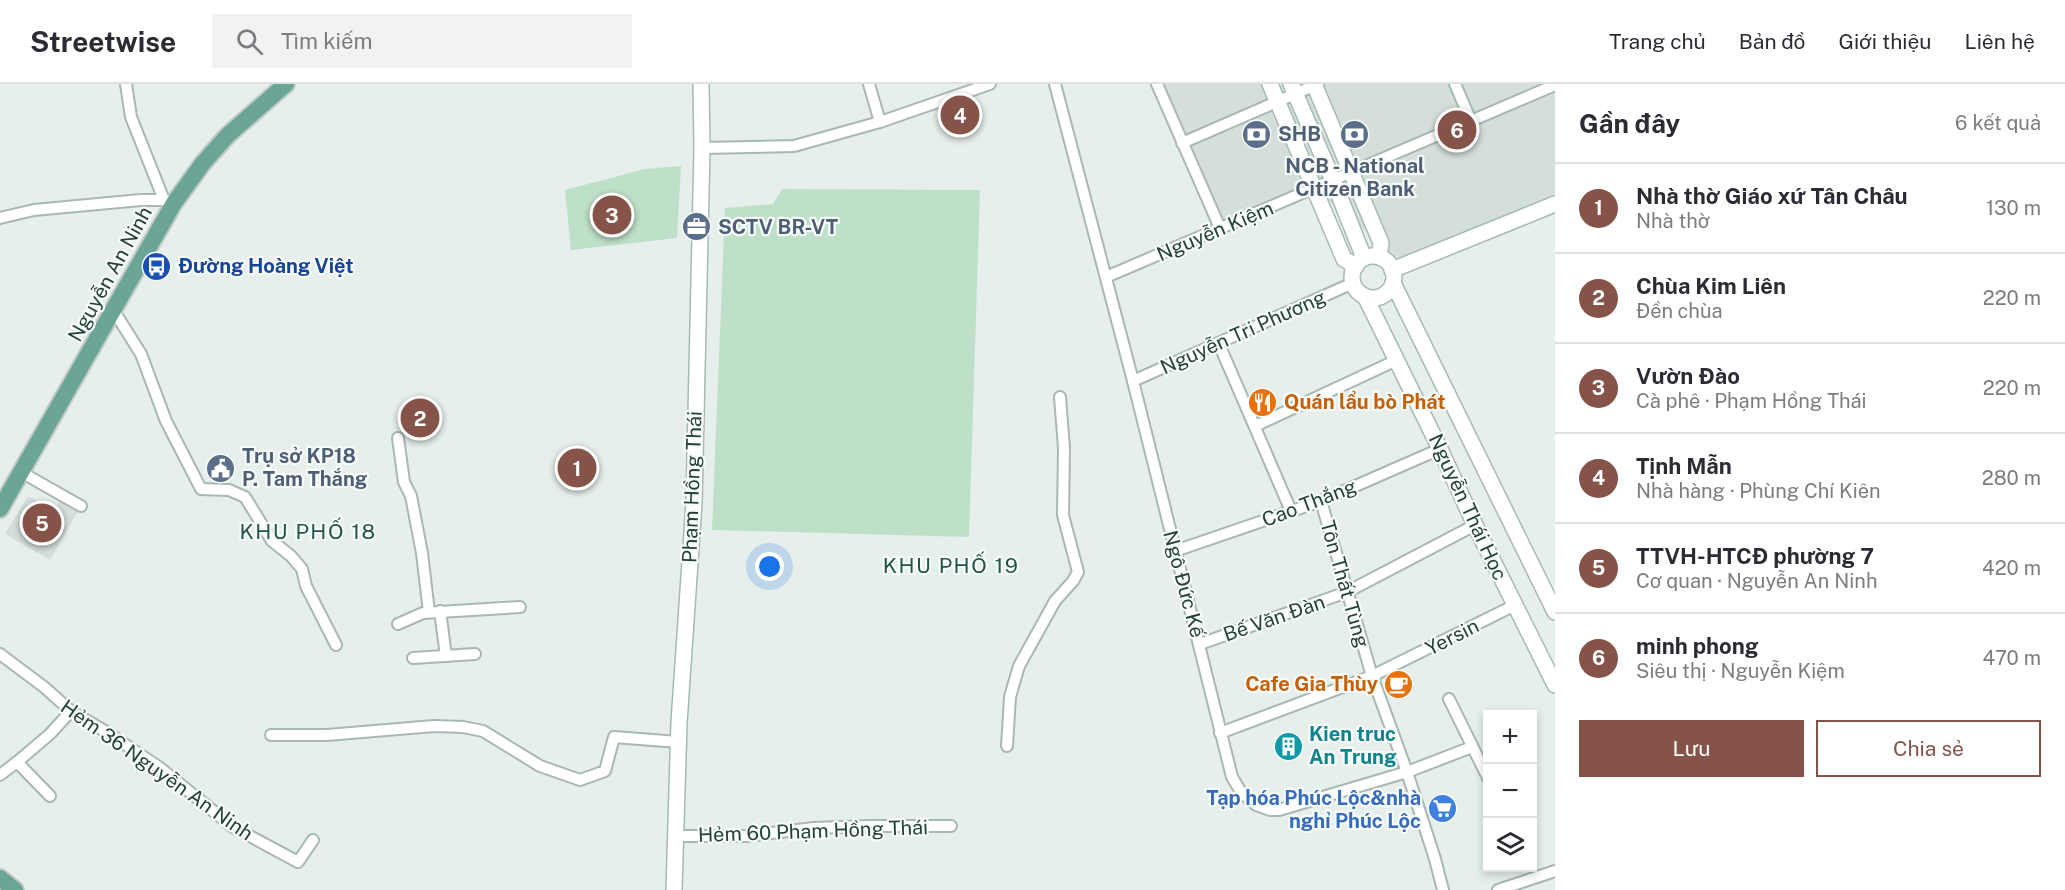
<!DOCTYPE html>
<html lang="vi">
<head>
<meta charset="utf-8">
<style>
  body { margin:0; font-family:"Public Sans",sans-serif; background:#f2f2f3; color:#2b2b33 }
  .controls { position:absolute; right:18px; bottom:18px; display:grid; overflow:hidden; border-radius:0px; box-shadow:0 3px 9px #0003 }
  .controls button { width:54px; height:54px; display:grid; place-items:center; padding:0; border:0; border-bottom:2px solid #e1e1e2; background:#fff; color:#2b2b33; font:30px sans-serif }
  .you { position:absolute; left:770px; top:483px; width:21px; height:21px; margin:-15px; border:4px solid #fff; border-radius:50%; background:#1a73e8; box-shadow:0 0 0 9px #1a73e833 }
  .badge { display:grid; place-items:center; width:39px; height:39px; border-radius:50%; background:#855347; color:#fff; font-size:20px; font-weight:700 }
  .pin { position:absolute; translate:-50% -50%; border:3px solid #fff; box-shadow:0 2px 6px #0006 }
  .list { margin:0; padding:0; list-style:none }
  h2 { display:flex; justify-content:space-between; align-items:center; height:78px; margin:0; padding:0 24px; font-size:26px }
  h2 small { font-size:20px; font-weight:400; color:#7c7c81 }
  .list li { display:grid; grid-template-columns:39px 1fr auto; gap:18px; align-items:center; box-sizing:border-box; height:90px; padding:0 24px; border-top:2px solid #e1e1e2 }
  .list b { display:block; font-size:22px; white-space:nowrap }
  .list p { margin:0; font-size:20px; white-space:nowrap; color:#7c7c81 }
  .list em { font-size:20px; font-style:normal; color:#7c7c81 }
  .actions { display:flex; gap:12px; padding:18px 24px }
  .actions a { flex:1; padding:14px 0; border:2px solid #855347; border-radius:0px; text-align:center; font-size:21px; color:#855347 }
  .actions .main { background:#855347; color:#fff }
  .icon { flex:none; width:33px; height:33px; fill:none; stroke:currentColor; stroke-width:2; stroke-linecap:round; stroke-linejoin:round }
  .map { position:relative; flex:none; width:1555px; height:806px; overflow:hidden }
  header { display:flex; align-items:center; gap:36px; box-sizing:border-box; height:84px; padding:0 30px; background:#fff; border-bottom:2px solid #e1e1e2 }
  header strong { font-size:28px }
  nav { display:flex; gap:33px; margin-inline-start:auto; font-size:21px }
  .search { width:420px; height:54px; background:#f2f2f3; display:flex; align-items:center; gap:15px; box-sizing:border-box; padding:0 21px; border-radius:0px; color:#7c7c81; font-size:22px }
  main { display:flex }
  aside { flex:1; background:#fff }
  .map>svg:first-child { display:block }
</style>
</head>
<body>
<header>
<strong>Streetwise</strong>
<div class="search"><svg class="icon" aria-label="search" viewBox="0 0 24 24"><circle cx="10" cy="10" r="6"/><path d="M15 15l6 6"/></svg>Tìm kiếm</div>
<nav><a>Trang chủ</a><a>Bản đồ</a><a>Giới thiệu</a><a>Liên hệ</a></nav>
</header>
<main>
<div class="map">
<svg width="1555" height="806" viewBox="0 0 1555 806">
  <rect width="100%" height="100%" fill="#e6efeb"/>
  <g fill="#d4dfda">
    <polygon points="1158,0 1555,0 1555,120 1392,186 1381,159 1314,105 1220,144"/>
    <polygon points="28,412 54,427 62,414 80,424 50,476 5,450"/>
  </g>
  <g fill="#bfe0c8">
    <polygon points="681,82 677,154 571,166 565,106 645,85"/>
    <polygon points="782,105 980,106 969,453 712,446 725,124 773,120"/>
  </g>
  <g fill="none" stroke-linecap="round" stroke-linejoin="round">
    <defs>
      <g id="street">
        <polyline points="126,0 131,33 164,116 170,118"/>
        <polyline points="869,0 880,38"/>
        <polyline points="1055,0 1133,297 1232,693 1241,708 1256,721 1270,726 1279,726 1407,688 1435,775 1443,806"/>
        <polyline points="1157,0 1220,144"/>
        <polyline points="1455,0 1471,37"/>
        <polyline points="1182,59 1318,0"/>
        <polyline points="702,64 794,62 880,38 990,0"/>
        <polyline points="0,134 34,126 141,116 164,116"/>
        <polyline points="1106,193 1555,1"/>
        <polyline points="114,227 141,270 166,337 201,405 229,406 245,413 272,457 291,472 302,485 306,502 336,561"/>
        <polyline points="1219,260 1291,427"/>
        <polyline points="1133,297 1353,199"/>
        <polyline points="1255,342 1397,276"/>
        <polyline points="398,354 404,398 411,412 422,469 429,528"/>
        <polyline points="21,388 81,422"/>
        <polyline points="1321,417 1372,592 1407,688 1472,663"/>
        <polyline points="1175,467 1321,417 1440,365"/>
        <polyline points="440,527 446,572"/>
        <polyline points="398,540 423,529 520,523"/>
        <polyline points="1200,560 1347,508 1475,441"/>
        <polyline points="0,570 44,603 71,627 108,649 160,684 233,743 298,778 313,756"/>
        <polyline points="413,574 475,570"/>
        <polyline points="1449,615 1488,694"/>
        <polyline points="1220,649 1372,592 1515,521"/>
        <polyline points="271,651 327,651 434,642 463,643 483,647 540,682 580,696 605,687 614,653 678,658"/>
        <polyline points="1007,662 1010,613 1019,582 1055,517 1073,497 1078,488 1063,431 1064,364 1060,313"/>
        <polyline points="0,691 17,678"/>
        <polyline points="50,712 17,678 50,650 71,627"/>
        <polyline points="676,752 746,752 814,744 869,742 951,742"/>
        <polyline points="1498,806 1555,787"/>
      </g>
      <g id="secondary">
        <polyline points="1270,0 1344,175 1356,182"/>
        <polyline points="1291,0 1333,96 1364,174"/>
        <polyline points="1314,0 1381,159 1379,173"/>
        <circle cx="1373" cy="193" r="21"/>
        <polyline points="1392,186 1555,120"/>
        <polyline points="1393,199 1555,528"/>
        <polyline points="1365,212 1440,365 1475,441 1555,601"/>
        <polyline points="674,806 679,639 694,419 702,64 701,0"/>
      </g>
      <g id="primary">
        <polyline points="0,425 174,119 203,79 228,51 286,0"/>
        <polyline points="0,794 15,806"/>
      </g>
    </defs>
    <use href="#street" stroke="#a8b8b2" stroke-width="14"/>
    <use href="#secondary" stroke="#a4bbb3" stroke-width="18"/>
    <use href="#primary" stroke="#c2cac8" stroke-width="20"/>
    <use href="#street" stroke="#fff" stroke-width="10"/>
    <use href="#secondary" stroke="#fff" stroke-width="15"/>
    <use href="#primary" stroke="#6aa596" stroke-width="16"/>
  </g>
  <defs>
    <symbol id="bank-disc" viewBox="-11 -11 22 22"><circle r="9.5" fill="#5c6f8a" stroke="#f7fbf9"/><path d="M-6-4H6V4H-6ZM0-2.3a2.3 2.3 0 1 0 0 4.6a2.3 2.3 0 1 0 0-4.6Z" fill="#fff"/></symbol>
    <symbol id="office-disc" viewBox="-11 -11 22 22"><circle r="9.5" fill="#5c6f8a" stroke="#f7fbf9"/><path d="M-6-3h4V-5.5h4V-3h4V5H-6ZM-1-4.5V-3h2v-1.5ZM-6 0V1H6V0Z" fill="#fff"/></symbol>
    <symbol id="bus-disc" viewBox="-11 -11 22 22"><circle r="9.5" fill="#1a4fb4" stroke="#f7fbf9"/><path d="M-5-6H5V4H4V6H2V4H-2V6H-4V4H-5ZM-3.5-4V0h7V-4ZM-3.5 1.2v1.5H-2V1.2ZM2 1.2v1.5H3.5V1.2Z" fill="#fff"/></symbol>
    <symbol id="restaurant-disc" viewBox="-11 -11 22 22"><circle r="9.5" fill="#e8710a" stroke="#f7fbf9"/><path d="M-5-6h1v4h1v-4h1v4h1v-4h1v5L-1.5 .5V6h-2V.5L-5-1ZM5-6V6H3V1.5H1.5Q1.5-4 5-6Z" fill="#fff"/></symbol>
    <symbol id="civic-disc" viewBox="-11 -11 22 22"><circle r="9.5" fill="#5c6f8a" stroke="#f7fbf9"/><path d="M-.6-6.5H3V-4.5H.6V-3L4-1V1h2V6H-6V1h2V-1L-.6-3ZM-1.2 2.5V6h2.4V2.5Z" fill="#fff"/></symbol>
    <symbol id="cafe-disc" viewBox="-11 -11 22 22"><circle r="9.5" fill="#e8710a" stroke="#f7fbf9"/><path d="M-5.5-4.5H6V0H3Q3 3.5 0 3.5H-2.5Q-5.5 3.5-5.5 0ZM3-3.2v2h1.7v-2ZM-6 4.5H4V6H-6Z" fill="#fff"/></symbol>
    <symbol id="building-disc" viewBox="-11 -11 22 22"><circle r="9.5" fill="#0f9aa8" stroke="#f7fbf9"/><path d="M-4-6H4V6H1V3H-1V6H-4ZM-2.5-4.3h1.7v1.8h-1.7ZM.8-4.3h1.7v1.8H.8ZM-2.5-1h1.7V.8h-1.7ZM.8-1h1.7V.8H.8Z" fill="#fff"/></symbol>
    <symbol id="supermarket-disc" viewBox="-11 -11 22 22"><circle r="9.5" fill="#3f7fe0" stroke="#f7fbf9"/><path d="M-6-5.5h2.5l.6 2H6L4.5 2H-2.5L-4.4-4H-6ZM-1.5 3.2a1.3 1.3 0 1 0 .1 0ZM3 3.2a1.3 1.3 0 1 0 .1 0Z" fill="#fff"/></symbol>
  </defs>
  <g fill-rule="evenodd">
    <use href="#bank-disc" x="1240" y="34" width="33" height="33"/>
    <use href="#bank-disc" x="1338" y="34" width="33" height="33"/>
    <use href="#office-disc" x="680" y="126" width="33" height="33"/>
    <use href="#bus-disc" x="140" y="166" width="33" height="33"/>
    <use href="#restaurant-disc" x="1246" y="302" width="33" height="33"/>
    <use href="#civic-disc" x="204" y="368" width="33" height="33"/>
    <use href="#cafe-disc" x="1382" y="584" width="33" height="33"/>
    <use href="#building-disc" x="1272" y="646" width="33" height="33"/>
    <use href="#supermarket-disc" x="1426" y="708" width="33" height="33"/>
  </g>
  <g text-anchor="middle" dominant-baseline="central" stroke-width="4.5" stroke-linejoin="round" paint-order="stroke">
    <g font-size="20" font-weight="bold" fill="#4e5e75" stroke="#f7fbf9" text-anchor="start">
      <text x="1278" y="50">SHB</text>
      <text x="1355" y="82" text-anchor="middle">NCB - National<tspan x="1355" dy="23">Citizen Bank</tspan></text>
      <text x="718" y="143">SCTV BR-VT</text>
      <text x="242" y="372">Trụ sở KP18<tspan x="242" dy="23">P. Tam Thắng</tspan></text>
    </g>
    <g font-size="20" fill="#24423a" stroke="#f7fbf9">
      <text transform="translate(1215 147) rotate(-23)">Nguyễn Kiệm</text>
      <text transform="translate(110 190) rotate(-61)">Nguyễn An Ninh</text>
      <text transform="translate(1243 248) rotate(-24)">Nguyễn Tri Phương</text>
      <text transform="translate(692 403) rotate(-88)">Phạm Hồng Thái</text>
      <text transform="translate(1309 419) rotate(-21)">Cao Thắng</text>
      <text transform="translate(1468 423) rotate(65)">Nguyễn Thái Học</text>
      <text transform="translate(1184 500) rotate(75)">Ngô Đức Kế</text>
      <text transform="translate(1345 500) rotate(74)">Tôn Thất Tùng</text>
      <text transform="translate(1274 534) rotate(-19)">Bế Văn Đàn</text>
      <text transform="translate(1452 553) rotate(-27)">Yersin</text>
      <text transform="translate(157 686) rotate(35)">Hẻm 36 Nguyễn An Ninh</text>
      <text transform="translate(813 747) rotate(-2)">Hẻm 60 Phạm Hồng Thái</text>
    </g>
    <g font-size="20" font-weight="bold" fill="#164399" stroke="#f7fbf9" text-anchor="start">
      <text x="178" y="182">Đường Hoàng Việt</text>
    </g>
    <g font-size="20" font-weight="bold" fill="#c56008" stroke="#f7fbf9" text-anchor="start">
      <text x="1284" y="318">Quán lẩu bò Phát</text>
      <text x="1378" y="600" text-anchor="end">Cafe Gia Thùy</text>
    </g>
    <g font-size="20" font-weight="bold" fill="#0d838f" stroke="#f7fbf9" text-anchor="start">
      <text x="1309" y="650">Kien truc<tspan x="1309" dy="23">An Trung</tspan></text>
    </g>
    <g font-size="20" font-weight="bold" fill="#366cbe" stroke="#f7fbf9" text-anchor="end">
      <text x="1421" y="714">Tạp hóa Phúc Lộc&amp;nhà<tspan x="1421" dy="23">nghỉ Phúc Lộc</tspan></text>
    </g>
    <g font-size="21" letter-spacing="1.5" fill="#1f5548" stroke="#f7fbf9">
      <text x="308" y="447">KHU PHỐ 18</text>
      <text x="951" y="481">KHU PHỐ 19</text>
    </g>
  </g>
</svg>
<div class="controls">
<button>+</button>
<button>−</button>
<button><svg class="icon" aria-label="layers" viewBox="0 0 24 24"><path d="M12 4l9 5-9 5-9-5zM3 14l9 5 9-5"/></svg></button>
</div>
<div class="you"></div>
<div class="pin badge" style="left:577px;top:384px">1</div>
<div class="pin badge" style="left:420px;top:334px">2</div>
<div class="pin badge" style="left:612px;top:131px">3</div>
<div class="pin badge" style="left:960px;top:31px">4</div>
<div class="pin badge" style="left:42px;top:439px">5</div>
<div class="pin badge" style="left:1457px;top:46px">6</div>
</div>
<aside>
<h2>Gần đây<small>6 kết quả</small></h2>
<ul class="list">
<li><span class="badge">1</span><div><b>Nhà thờ Giáo xứ Tân Châu</b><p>Nhà thờ</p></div><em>130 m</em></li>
<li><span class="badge">2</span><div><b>Chùa Kim Liên</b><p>Đền chùa</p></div><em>220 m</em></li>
<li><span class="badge">3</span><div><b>Vườn Đào</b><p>Cà phê · Phạm Hồng Thái</p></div><em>220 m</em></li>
<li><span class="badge">4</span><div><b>Tịnh Mẫn</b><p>Nhà hàng · Phùng Chí Kiên</p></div><em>280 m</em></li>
<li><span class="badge">5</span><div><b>TTVH-HTCĐ phường 7</b><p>Cơ quan · Nguyễn An Ninh</p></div><em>420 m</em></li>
<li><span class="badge">6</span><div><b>minh phong</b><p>Siêu thị · Nguyễn Kiệm</p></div><em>470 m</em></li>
</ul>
<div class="actions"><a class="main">Lưu</a><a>Chia sẻ</a></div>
</aside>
</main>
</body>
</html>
